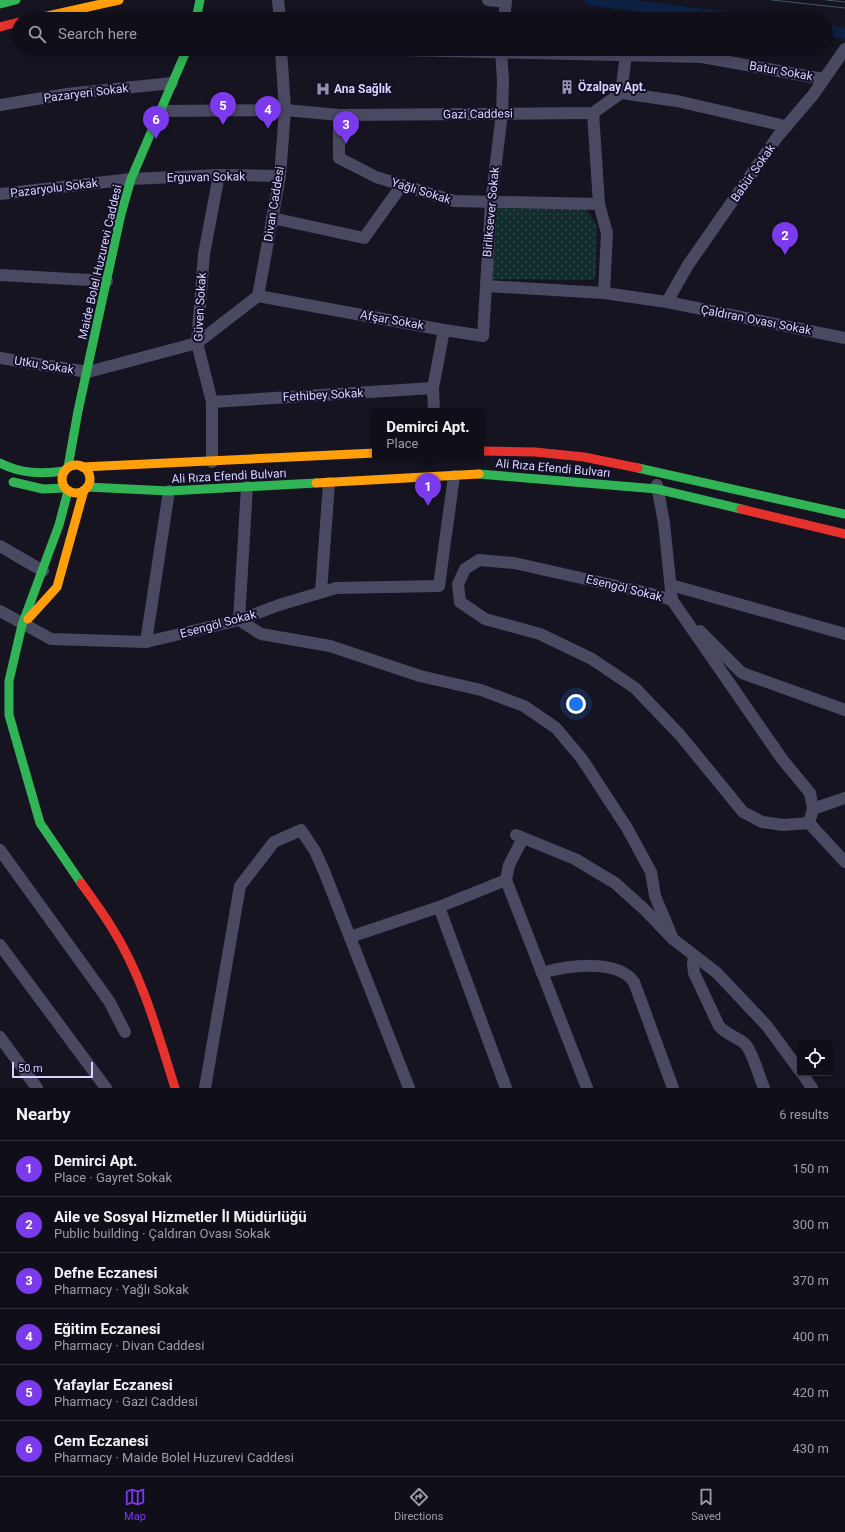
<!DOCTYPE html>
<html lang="en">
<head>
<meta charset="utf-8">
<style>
  body { margin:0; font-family:Roboto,sans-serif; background:#1e1d26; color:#f1f3f6 }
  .controls { position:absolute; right:12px; bottom:12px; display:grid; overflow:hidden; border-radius:4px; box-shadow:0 2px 10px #0003 }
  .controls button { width:36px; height:36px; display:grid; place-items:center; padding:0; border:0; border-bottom:1px solid #302f38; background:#100f19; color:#f1f3f6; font:20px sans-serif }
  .scale { position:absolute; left:12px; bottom:10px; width:81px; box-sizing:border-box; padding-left:4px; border:2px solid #d9d4ff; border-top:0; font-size:11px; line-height:14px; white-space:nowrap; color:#d9d4ff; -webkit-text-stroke:3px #130f26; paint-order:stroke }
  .you { position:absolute; left:576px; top:704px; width:14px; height:14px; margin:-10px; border:3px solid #fff; border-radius:50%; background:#1a73e8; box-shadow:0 0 0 6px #1a73e833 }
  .badge { display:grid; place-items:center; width:26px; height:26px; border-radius:50%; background:#7c3aed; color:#fff; font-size:13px; font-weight:700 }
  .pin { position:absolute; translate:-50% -33px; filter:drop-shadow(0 1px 2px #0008) }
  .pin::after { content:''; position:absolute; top:21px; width:14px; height:12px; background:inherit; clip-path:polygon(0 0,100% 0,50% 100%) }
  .popup { position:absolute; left:372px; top:408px; width:112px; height:52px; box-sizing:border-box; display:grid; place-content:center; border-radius:4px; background:#100f19; filter:drop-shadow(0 1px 3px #0005); font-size:13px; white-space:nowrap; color:#9c9ca2 }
  .popup b { font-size:15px; color:#f1f3f6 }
  .popup::after { content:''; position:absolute; left:50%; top:100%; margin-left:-8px; border:8px solid transparent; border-top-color:#100f19 }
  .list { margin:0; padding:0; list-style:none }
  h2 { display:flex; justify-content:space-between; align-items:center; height:52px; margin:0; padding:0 16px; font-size:17px }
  h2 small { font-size:13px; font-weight:400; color:#9c9ca2 }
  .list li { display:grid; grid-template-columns:26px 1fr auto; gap:12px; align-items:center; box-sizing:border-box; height:56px; padding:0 16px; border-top:1px solid #302f38 }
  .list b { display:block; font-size:15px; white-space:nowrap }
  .list p { margin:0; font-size:13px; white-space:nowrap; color:#9c9ca2 }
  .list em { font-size:13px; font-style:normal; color:#9c9ca2 }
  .icon { flex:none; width:22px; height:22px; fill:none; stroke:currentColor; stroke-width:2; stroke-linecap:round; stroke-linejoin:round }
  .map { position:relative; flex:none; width:845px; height:1088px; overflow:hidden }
  .search { position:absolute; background:#100f19; box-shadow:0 2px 10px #0003; left:12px; right:12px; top:12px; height:44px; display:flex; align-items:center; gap:10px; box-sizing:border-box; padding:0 14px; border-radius:22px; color:#9c9ca2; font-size:15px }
  .sheet { height:388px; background:#100f19 }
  nav { display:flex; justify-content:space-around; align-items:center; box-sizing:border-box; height:56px; border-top:1px solid #302f38; background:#100f19; font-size:11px; color:#9c9ca2 }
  nav a { display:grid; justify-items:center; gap:2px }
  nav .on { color:#7c3aed }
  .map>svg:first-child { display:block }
</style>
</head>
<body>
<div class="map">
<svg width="845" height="1088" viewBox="0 0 845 1088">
  <defs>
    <pattern id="park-dots" width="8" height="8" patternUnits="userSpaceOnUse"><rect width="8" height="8" fill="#132c2d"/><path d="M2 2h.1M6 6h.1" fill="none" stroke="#354a4c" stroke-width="1.8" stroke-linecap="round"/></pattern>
  </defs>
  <rect width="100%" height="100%" fill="#161421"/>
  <polygon fill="url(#park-dots)" points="494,208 585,208 597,225 596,276 593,280 489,279"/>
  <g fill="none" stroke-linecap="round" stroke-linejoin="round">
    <g stroke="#0d2144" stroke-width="11">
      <polyline points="590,0 742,19"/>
      <polyline points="826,30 845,33"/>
    </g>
    <g stroke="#4a4962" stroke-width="12">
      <polyline points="278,0 280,19"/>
      <polyline points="488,0 506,2 504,19"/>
      <polyline points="355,49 702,57 823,79"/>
      <polyline points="621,93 626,55"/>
      <polyline points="0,105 67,94 172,83"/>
      <polyline points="161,111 285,110 339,115 593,113 621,93 677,101 785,126"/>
      <polyline points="593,113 599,204 607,233 604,293 667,302 845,338"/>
      <polyline points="339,115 339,158 376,177 454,201 599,204"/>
      <polyline points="0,194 131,179 219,175 280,176"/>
      <polyline points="272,218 364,238 402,185"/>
      <polyline points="0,275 107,281"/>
      <polyline points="486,286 604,293"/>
      <polyline points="258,296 444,330 433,388 434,411"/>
      <polyline points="258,296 280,176 285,110 281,49"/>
      <polyline points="667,302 688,265 778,136 813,95 845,49"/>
      <polyline points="444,330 483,336 491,203 502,113 503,81 501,49"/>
      <polyline points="0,358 88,372 197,343 258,296"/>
      <polyline points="212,402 433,388"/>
      <polyline points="212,462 212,402 197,343 204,254 219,175"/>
      <polyline points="657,485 664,523 672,600 648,593 514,563 479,560 465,569 458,584 460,602 485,619 540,634 592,659 635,688 680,735 743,812 762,822 783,825 809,823 813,809 810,793 782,759 672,600"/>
      <polyline points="247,487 239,620 261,634 330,646 420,676 481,690 524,706 556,728 582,759 627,828 651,872 655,896 673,939"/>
      <polyline points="0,546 43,571"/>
      <polyline points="671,585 845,634"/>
      <polyline points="321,592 329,483"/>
      <polyline points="0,611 51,639 146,642 239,620 279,605 336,588 439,586 454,476"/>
      <polyline points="700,631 742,673 845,710"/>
      <polyline points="146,642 169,491"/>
      <polyline points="813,809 845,798"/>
      <polyline points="809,823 845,862"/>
      <polyline points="516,835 575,859 615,883 644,909 673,939 717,973 767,1026 800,1071"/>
      <polyline points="0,850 109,1001 125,1032"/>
      <polyline points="506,880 509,865 523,838"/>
      <polyline points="439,907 506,880 587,1088"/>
      <polyline points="350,937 439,907 506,1088"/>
      <polyline points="0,945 106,1088"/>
      <path d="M694,956L693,964L694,973L719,1026C727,1035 737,1037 745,1044C753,1052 759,1077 764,1088"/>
      <path d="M542,973C566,966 617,958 634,982L673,1088"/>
      <polyline points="0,1037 37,1088"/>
      <polyline points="802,1073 812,1088"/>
      <polyline points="205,1088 240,886 274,842 301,830 315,851 324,871 409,1088"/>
    </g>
    <g stroke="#30b455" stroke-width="9">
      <polyline points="0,4 16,0"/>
      <polyline points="196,19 200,0"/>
      <path d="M0,463C21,474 42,474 65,471"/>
      <polyline points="68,467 78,411 121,214 131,179 187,49"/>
      <polyline points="638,468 845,514"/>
      <polyline points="479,474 657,489 741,509"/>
      <polyline points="13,482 43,489 64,488"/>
      <polyline points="87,487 169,491 316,483"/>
      <polyline points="68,491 59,525 22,625 9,681 9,715 40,823 81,883"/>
    </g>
    <g stroke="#ff9f0a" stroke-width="9">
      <polyline points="34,19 119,0"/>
      <circle cx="76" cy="479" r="14"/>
      <polyline points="82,467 375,453"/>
      <polyline points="316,483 479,474"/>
      <polyline points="28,619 57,587 84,490"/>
    </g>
    <g stroke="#e5322d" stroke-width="9">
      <polyline points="0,27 19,22"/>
      <polyline points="481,451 535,452 584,457 638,468"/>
      <polyline points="741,509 845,534"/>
      <path d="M81,883C92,898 103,913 112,928C143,977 158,1034 175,1088"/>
    </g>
    <g stroke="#43596b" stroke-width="1">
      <polyline points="772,0 845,8"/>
      <polyline points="826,0 845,2"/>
    </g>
  </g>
  <defs>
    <symbol id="building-bare" viewBox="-9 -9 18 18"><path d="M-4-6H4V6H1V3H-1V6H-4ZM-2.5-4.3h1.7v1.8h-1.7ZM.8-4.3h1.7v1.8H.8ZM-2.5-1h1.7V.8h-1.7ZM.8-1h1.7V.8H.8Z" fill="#9591b1" stroke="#130f26" stroke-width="2.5" paint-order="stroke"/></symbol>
    <symbol id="hospital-bare" viewBox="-9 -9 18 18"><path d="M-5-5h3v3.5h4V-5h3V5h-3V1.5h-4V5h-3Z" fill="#9591b1" stroke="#130f26" stroke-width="2.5" paint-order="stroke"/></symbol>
  </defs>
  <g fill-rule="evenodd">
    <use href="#building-bare" x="557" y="77" width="20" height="20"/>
    <use href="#hospital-bare" x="313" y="79" width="20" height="20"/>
  </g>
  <g text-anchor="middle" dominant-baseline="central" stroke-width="4" stroke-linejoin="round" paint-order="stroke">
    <g font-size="12" fill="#d9d4ff" stroke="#130f26">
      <text transform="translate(781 71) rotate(10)">Batur Sokak</text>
      <text transform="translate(86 93) rotate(-7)">Pazaryeri Sokak</text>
      <text transform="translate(478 114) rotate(-1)">Gazi Caddesi</text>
      <text transform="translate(753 173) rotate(-55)">Babür Sokak</text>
      <text transform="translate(206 177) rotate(-1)">Erguvan Sokak</text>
      <text transform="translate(54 188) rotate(-7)">Pazaryolu Sokak</text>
      <text transform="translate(421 191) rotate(17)">Yağlı Sokak</text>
      <text transform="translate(274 204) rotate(-81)">Divan Caddesi</text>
      <text transform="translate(491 212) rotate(-85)">Birliksever Sokak</text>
      <text transform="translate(100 262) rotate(-77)">Maide Bolel Huzurevi Caddesi</text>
      <text transform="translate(200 307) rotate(-87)">Güven Sokak</text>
      <text transform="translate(392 320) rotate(10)">Afşar Sokak</text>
      <text transform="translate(756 320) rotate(11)">Çaldıran Ovası Sokak</text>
      <text transform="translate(44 365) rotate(9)">Utku Sokak</text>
      <text transform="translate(323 395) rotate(-3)">Fethibey Sokak</text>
      <text transform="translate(553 468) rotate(5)">Ali Rıza Efendi Bulvarı</text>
      <text transform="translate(229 476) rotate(-3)">Ali Rıza Efendi Bulvarı</text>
      <text transform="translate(624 588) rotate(14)">Esengöl Sokak</text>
      <text transform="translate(218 624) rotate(-15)">Esengöl Sokak</text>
    </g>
    <g font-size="12" font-weight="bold" fill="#d9d4ff" stroke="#130f26" text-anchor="start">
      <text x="578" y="87">Özalpay Apt.</text>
      <text x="334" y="89">Ana Sağlık</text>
    </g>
  </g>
</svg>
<div class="controls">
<button><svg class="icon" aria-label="locate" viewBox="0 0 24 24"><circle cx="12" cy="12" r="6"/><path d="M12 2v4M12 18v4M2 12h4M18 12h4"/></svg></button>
</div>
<div class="scale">50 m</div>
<div class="you"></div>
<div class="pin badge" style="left:428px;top:506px">1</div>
<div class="popup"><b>Demirci Apt.</b>Place</div>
<div class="pin badge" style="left:785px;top:255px">2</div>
<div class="pin badge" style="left:346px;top:144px">3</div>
<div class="pin badge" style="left:268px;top:129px">4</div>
<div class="pin badge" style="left:223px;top:125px">5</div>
<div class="pin badge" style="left:156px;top:139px">6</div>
<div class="search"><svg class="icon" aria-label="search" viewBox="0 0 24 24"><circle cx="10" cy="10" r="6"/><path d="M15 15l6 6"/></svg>Search here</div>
</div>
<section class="sheet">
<h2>Nearby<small>6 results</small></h2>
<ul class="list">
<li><span class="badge">1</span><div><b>Demirci Apt.</b><p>Place · Gayret Sokak</p></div><em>150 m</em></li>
<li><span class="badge">2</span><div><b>Aile ve Sosyal Hizmetler İl Müdürlüğü</b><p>Public building · Çaldıran Ovası Sokak</p></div><em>300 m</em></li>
<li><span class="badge">3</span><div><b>Defne Eczanesi</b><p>Pharmacy · Yağlı Sokak</p></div><em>370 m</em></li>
<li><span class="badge">4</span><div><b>Eğitim Eczanesi</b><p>Pharmacy · Divan Caddesi</p></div><em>400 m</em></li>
<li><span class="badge">5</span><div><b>Yafaylar Eczanesi</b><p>Pharmacy · Gazi Caddesi</p></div><em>420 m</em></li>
<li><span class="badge">6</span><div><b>Cem Eczanesi</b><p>Pharmacy · Maide Bolel Huzurevi Caddesi</p></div><em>430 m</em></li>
</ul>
</section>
<nav>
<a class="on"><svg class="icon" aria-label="map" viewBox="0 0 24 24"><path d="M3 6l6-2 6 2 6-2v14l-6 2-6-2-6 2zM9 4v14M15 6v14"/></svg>Map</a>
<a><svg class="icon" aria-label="directions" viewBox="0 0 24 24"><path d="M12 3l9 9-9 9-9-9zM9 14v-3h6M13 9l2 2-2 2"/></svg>Directions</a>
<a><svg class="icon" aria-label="saved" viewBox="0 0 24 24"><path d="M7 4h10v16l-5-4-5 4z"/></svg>Saved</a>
</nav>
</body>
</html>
